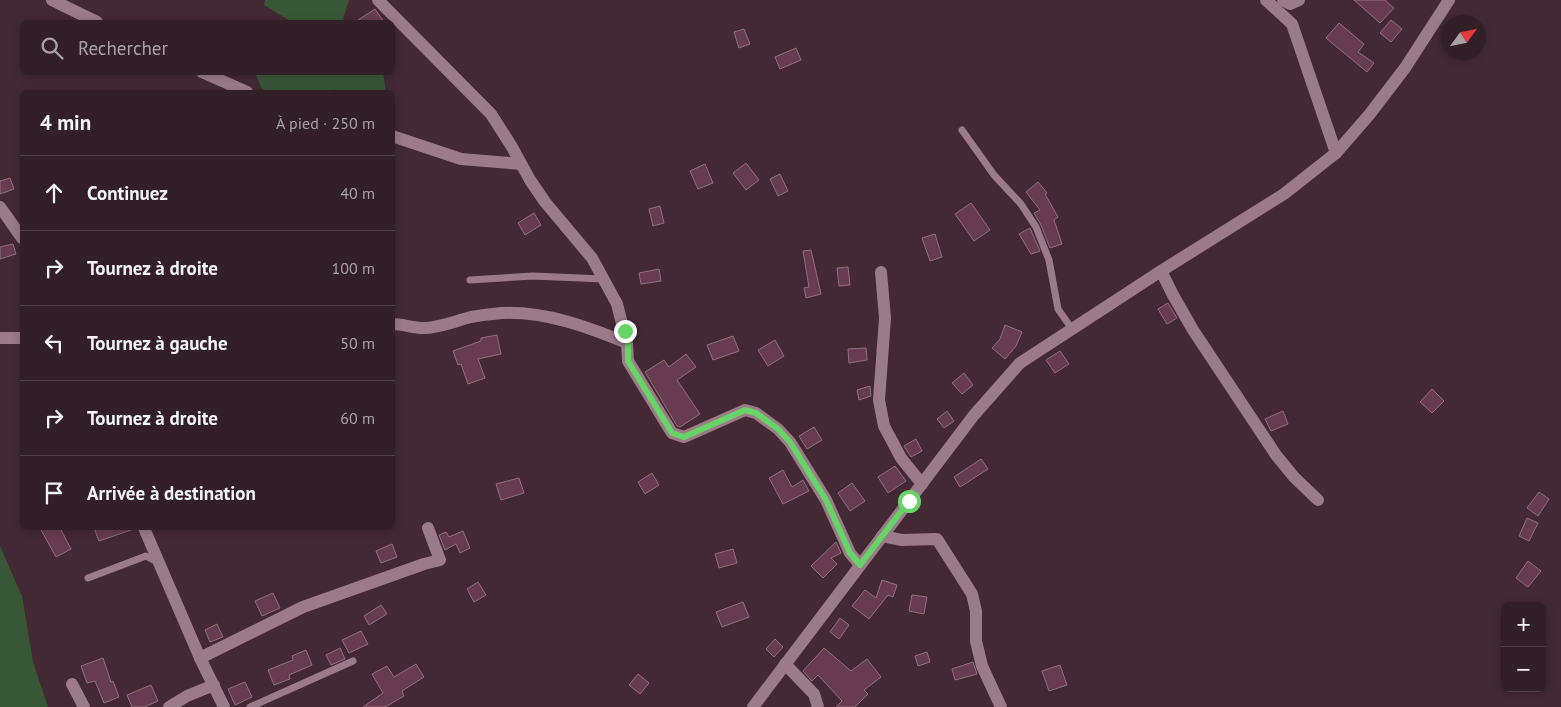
<!DOCTYPE html>
<html lang="fr">
<head>
<meta charset="utf-8">
<style>
  body { margin:0; font-family:"PT Sans",sans-serif; background:#3a272f; color:#f1f3f6 }
  .controls { position:absolute; right:15px; bottom:15px; display:grid; overflow:hidden; border-radius:8px; box-shadow:0 2px 8px #0003 }
  .controls button { width:45px; height:45px; display:grid; place-items:center; padding:0; border:0; border-bottom:1px solid #4d3d44; background:#321f27; color:#f1f3f6; font:25px sans-serif }
  .compass { position:absolute; left:1441px; top:15px; width:45px; height:45px; border-radius:50%; background:#321f27; box-shadow:0 2px 8px #0003; rotate:57deg }
  .stop { position:absolute; width:15px; height:15px; margin:-11px; border:4px solid #66d466; border-radius:50%; background:#fff }
  .stop.end { background:#66d466; border-color:#fff; box-shadow:0 1px 5px #0008 }
  .list { margin:0; padding:0; list-style:none }
  h2 { display:flex; justify-content:space-between; align-items:center; height:65px; margin:0; padding:0 20px; font-size:21px }
  h2 small { font-size:16px; font-weight:400; color:#a8a2a7 }
  .list li { display:grid; grid-template-columns:32px 1fr auto; gap:15px; align-items:center; box-sizing:border-box; height:75px; padding:0 20px; border-top:1px solid #4d3d44 }
  .list b { display:block; font-size:19px; white-space:nowrap }
  .list em { font-size:16px; font-style:normal; color:#a8a2a7 }
  .icon { flex:none; width:28px; height:28px; fill:none; stroke:currentColor; stroke-width:2; stroke-linecap:round; stroke-linejoin:round }
  .map { position:relative; flex:none; width:1561px; height:707px; overflow:hidden }
  .search { position:absolute; background:#321f27; box-shadow:0 2px 8px #0003; left:20px; top:20px; width:375px; height:55px; display:flex; align-items:center; gap:12px; box-sizing:border-box; padding:0 18px; border-radius:8px; color:#a8a2a7; font-size:19px }
  .panel { position:absolute; background:#321f27; box-shadow:0 2px 8px #0003; left:20px; top:90px; width:375px; height:440px; border-radius:8px }
  .map>svg:first-child { display:block }
</style>
</head>
<body>
<div class="map">
<svg width="1561" height="707" viewBox="0 0 1561 707">
  <rect width="100%" height="100%" fill="#432934"/>
  <g fill="#385737">
    <polygon points="265,0 349,0 343,19 347,22 292,22 264,5"/>
    <polygon points="255,73 383,73 386,92 342,92 334,89 332,92 268,92 262,89"/>
    <polygon points="0,546 22,596 33,662 48,707 0,707"/>
  </g>
  <g fill="#683c50" stroke="#91717e">
    <polygon points="1354,0 1385,0 1394,8 1380,23"/>
    <polygon points="375,9 384,22 355,22"/>
    <polygon points="1391,20 1402,29 1391,42 1380,33"/>
    <polygon points="1339,23 1364,44 1358,52 1374,63 1367,72 1326,38"/>
    <polygon points="744,29 750,44 739,48 734,32"/>
    <polygon points="796,48 801,60 780,69 775,57"/>
    <polygon points="746,163 759,180 746,190 733,173"/>
    <polygon points="705,164 713,183 698,189 690,171"/>
    <polygon points="780,174 788,191 778,196 770,179"/>
    <polygon points="10,178 14,189 0,194 0,181"/>
    <polygon points="1038,182 1047,193 1045,194 1058,217 1054,220 1062,244 1050,248 1041,225 1034,213 1040,210 1026,192"/>
    <polygon points="971,203 990,230 974,241 955,214"/>
    <polygon points="660,206 664,223 653,226 649,209"/>
    <polygon points="534,213 541,225 525,235 518,223"/>
    <polygon points="1030,228 1040,251 1031,254 1019,234"/>
    <polygon points="935,234 942,257 930,261 922,238"/>
    <polygon points="13,244 16,254 0,259 0,247"/>
    <polygon points="811,250 821,294 806,298 804,288 809,287 803,251"/>
    <polygon points="848,267 850,285 839,286 837,268"/>
    <polygon points="659,269 661,281 641,284 639,273"/>
    <polygon points="1168,303 1177,318 1167,324 1158,309"/>
    <polygon points="1005,325 1022,332 1016,346 1005,359 992,348 1000,339"/>
    <polygon points="497,335 501,354 478,359 485,378 468,384 461,364 458,365 453,351 481,341 481,338"/>
    <polygon points="733,336 739,351 713,360 707,345"/>
    <polygon points="775,340 784,356 768,366 758,350"/>
    <polygon points="866,348 867,360 849,363 848,349"/>
    <polygon points="1060,351 1069,364 1055,373 1046,360"/>
    <polygon points="686,354 696,367 677,380 700,414 680,427 677,426 645,372 664,360 669,367"/>
    <polygon points="964,373 973,385 962,394 952,383"/>
    <polygon points="870,386 871,396 859,400 857,390"/>
    <polygon points="1432,389 1444,401 1432,413 1420,402"/>
    <polygon points="947,411 954,421 944,428 937,419"/>
    <polygon points="1283,411 1288,424 1271,431 1265,419"/>
    <polygon points="814,427 822,440 807,449 799,436"/>
    <polygon points="916,439 922,451 911,457 904,446"/>
    <polygon points="981,459 988,469 960,487 954,477"/>
    <polygon points="895,466 906,481 888,493 878,477"/>
    <polygon points="783,470 792,487 803,480 809,491 783,504 769,478"/>
    <polygon points="652,473 659,485 645,494 638,482"/>
    <polygon points="519,478 524,493 501,500 496,484"/>
    <polygon points="852,483 865,501 850,511 838,493"/>
    <polygon points="1539,492 1549,499 1538,516 1527,508"/>
    <polygon points="1527,518 1538,523 1529,541 1519,536"/>
    <polygon points="40,528 60,528 71,549 56,557"/>
    <polygon points="94,528 134,528 134,529 99,541"/>
    <polygon points="463,531 470,548 460,553 456,544 445,550 439,535 446,532 449,537"/>
    <polygon points="836,542 841,553 831,558 837,564 823,578 811,566"/>
    <polygon points="392,544 397,557 381,563 376,551"/>
    <polygon points="733,549 737,563 719,568 715,554"/>
    <polygon points="1528,561 1541,571 1528,587 1516,578"/>
    <polygon points="882,580 897,585 893,597 888,595 869,619 852,606 865,590 876,598"/>
    <polygon points="478,582 486,595 474,602 467,589"/>
    <polygon points="273,593 280,608 262,616 255,601"/>
    <polygon points="912,595 927,597 924,614 909,611"/>
    <polygon points="743,602 749,617 722,627 716,612"/>
    <polygon points="381,605 387,614 369,625 364,616"/>
    <polygon points="840,618 849,625 839,639 830,632"/>
    <polygon points="217,624 223,637 210,642 205,630"/>
    <polygon points="361,631 368,644 349,653 342,640"/>
    <polygon points="775,639 783,647 774,657 766,649"/>
    <polygon points="340,648 345,659 331,665 326,655"/>
    <polygon points="824,648 851,671 867,659 881,677 864,690 868,694 855,707 836,707 842,701 818,675 812,681 803,671"/>
    <polygon points="306,650 312,665 289,675 290,679 274,685 268,670 293,660 292,656"/>
    <polygon points="927,652 930,662 918,666 915,656"/>
    <polygon points="103,658 111,682 113,681 119,697 104,703 95,681 87,683 81,666"/>
    <polygon points="973,662 977,674 955,680 952,669"/>
    <polygon points="416,664 424,677 402,691 404,696 385,707 363,707 383,693 372,674 387,666 394,677"/>
    <polygon points="1060,665 1067,685 1049,691 1042,671"/>
    <polygon points="638,674 649,683 640,694 629,685"/>
    <polygon points="245,682 252,697 235,705 228,689"/>
    <polygon points="151,685 158,701 144,707 132,707 127,695"/>
  </g>
  <g fill="none" stroke-linecap="round" stroke-linejoin="round">
    <g stroke="#9a7b87" stroke-width="7">
      <polyline points="962,130 994,175 1021,204 1036,227 1049,260 1058,309 1072,329"/>
      <polyline points="470,280 533,276 603,279"/>
      <polyline points="88,578 146,556 157,562"/>
      <polyline points="250,707 353,661"/>
    </g>
    <g stroke="#9a7b87" stroke-width="12">
      <polyline points="52,0 97,22"/>
      <polyline points="378,0 491,114 512,147 530,180 545,202 592,258 617,304 627,343 628,361 672,433 684,437 745,410 756,413 778,429 790,442 826,500 850,553 860,565"/>
      <polyline points="1266,0 1292,24 1336,153"/>
      <polyline points="1283,0 1290,4 1299,0"/>
      <polyline points="202,72 247,92"/>
      <polyline points="392,136 461,159 521,164"/>
      <polyline points="0,207 22,238"/>
      <polyline points="1161,271 1173,295 1193,330 1276,455 1294,477 1318,500"/>
      <polyline points="881,272 885,318 879,400 884,426 901,458 922,484"/>
      <path d="M392,324C403,324 413,328 423,328C439,328 455,321 471,317C481,315 492,314 502,313C545,311 588,327 627,343"/>
      <polyline points="0,338 22,338"/>
      <polyline points="144,528 200,658 224,707"/>
      <polyline points="882,536 902,540 937,539 972,594 976,611 976,641 982,666 1001,707"/>
      <polyline points="200,658 303,607 424,564 440,560 428,528"/>
      <polyline points="785,664 814,694 818,707"/>
      <polyline points="72,684 84,707"/>
      <polyline points="169,707 187,696 214,685"/>
    </g>
    <polyline stroke="#9a7b87" stroke-width="12" points="753,707 974,415 1020,363 1161,271 1284,194 1336,153 1369,115 1405,68 1449,0"/>
  </g>
  <g fill="none" stroke-linecap="round" stroke-linejoin="round">
    <polyline stroke="#66d466" stroke-width="6" points="625,331 628,343 628,361 672,433 684,437 745,410 756,413 778,429 790,442 826,500 850,553 860,565 909,501"/>
  </g>
</svg>
<div class="controls">
<button>+</button>
<button>−</button>
</div>
<svg class="compass" viewBox="-18 -18 36 36"><path d="M0-13l5 13h-10z" fill="#e53935"/><path d="M0 13l5-13h-10z" fill="#a8a2a7"/></svg>
<div class="stop" style="left:909px;top:501px"></div>
<div class="stop end" style="left:625px;top:331px"></div>
<div class="search"><svg class="icon" aria-label="search" viewBox="0 0 24 24"><circle cx="10" cy="10" r="6"/><path d="M15 15l6 6"/></svg>Rechercher</div>
<section class="panel">
<h2>4 min<small>À pied · 250 m</small></h2>
<ul class="list">
<li><svg class="icon" aria-label="ahead" viewBox="0 0 24 24"><path d="M12 20V5M6 11l6-6 6 6"/></svg><div><b>Continuez</b></div><em>40 m</em></li>
<li><svg class="icon" aria-label="right" viewBox="0 0 24 24"><path d="M7 20v-9h11M14 6l5 5-5 5"/></svg><div><b>Tournez à droite</b></div><em>100 m</em></li>
<li><svg class="icon" aria-label="left" viewBox="0 0 24 24"><path d="M17 20v-9H6M10 6l-5 5 5 5"/></svg><div><b>Tournez à gauche</b></div><em>50 m</em></li>
<li><svg class="icon" aria-label="right" viewBox="0 0 24 24"><path d="M7 20v-9h11M14 6l5 5-5 5"/></svg><div><b>Tournez à droite</b></div><em>60 m</em></li>
<li><svg class="icon" aria-label="arrive" viewBox="0 0 24 24"><path d="M6 21V4h12l-3 4 3 4H6"/></svg><div><b>Arrivée à destination</b></div></li>
</ul>
</section>
</div>
</body>
</html>
